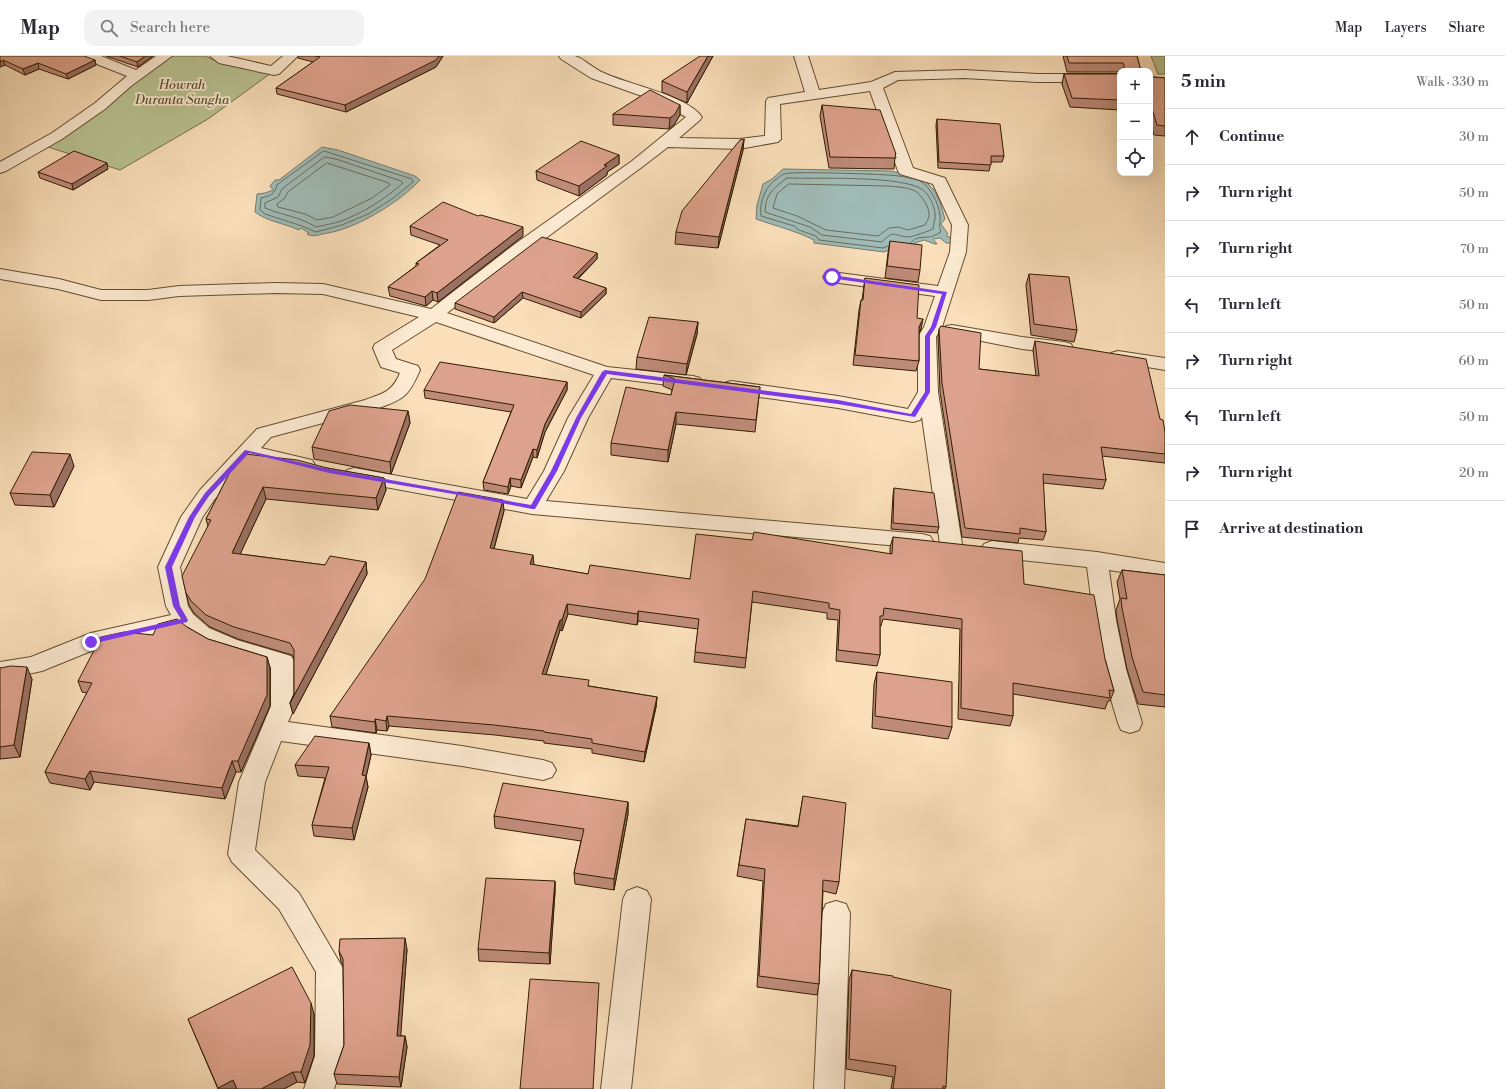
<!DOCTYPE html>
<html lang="en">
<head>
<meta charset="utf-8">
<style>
  body { margin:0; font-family:"Libre Bodoni",serif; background:#f2f2f3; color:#2b2b33 }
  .controls { position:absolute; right:12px; top:12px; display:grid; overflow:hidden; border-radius:8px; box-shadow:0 4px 16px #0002 }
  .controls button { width:36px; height:36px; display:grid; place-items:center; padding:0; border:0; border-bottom:1px solid #e1e1e2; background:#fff; color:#2b2b33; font:20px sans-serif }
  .stop { position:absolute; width:12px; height:12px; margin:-9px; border:3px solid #7c3aed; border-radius:50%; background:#fff }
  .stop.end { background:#7c3aed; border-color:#fff; box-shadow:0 1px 4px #0008 }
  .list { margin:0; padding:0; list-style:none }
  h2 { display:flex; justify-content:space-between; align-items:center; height:52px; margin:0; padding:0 16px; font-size:17px }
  h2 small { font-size:13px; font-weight:400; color:#7c7c81 }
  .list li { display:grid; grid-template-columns:26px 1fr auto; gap:12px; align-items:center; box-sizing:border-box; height:56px; padding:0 16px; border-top:1px solid #e1e1e2 }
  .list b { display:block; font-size:15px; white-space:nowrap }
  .list em { font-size:13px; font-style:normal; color:#7c7c81 }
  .icon { flex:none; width:22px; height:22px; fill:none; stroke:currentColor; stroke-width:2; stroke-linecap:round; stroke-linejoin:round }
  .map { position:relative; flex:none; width:1165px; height:1033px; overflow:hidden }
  header { display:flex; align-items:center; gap:24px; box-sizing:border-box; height:56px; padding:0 20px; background:#fff; border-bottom:1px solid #e1e1e2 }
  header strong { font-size:19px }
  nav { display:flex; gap:22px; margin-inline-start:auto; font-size:14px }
  .search { width:280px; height:36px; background:#f2f2f3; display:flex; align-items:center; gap:10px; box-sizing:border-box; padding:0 14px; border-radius:12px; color:#7c7c81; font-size:15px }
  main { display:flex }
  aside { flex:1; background:#fff }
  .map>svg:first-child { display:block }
</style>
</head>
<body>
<header>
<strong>Map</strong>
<div class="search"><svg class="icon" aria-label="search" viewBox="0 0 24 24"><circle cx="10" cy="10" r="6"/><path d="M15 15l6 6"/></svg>Search here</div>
<nav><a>Map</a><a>Layers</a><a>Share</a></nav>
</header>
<main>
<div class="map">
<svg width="1165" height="1033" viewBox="0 0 1165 1033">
  <rect width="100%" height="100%" fill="#fadfba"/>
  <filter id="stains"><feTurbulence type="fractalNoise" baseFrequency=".005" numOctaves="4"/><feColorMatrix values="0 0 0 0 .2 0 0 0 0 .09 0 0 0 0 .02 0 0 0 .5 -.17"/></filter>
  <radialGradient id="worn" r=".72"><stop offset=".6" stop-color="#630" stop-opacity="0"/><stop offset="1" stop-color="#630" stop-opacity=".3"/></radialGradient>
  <g fill="#bac393" stroke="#76704a">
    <polygon points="172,0 205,0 216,5 271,17 208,63 120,114 45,90"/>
    <polygon points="1151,0 1165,0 1165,18 1158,18"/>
  </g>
  <g fill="#a0bbb7" stroke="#747c6e">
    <path d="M322,91L338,94L415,120L420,124C400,146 357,172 328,177C320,178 314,182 307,178L309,177L301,172L299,174C284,167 268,166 255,156L257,138L265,137L273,134L270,130L275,124H279Z"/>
    <path d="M783,113L890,115L922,122L934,134L940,146L945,163L941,168L948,178L946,180L952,182V187H946L940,182L933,183L937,188H935L924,184L915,187L917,189H906L893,186L892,193L884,196L814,187V184C796,175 776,170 756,163L757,149L763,128L772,123Z"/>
  </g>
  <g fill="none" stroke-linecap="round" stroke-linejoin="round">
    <g stroke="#696c5c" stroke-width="1">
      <path d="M324,95L412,123L413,126L392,143L368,158L342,169L316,176L302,170L265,158L260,154L261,142C270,140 275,138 277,129Z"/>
      <path d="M325,101L336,103L401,125L403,127C385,143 363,157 341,165C333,168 324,169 316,171C300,161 282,159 265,152V147L278,141L282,133Z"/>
      <polygon points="327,107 389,127 390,129 372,142 333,161 317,164 305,158 278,151 277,148 284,143 288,136"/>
      <path d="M787,122C814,123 904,119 923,134C929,138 935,151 935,158C936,163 933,168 933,173C929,175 912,181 908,181C894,180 894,173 882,186L822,179L810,171L765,156C765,138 774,132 787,122Z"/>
      <path d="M789,128L889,130C897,131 907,131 915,135C922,139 930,152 929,160C929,163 926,166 925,169L908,174L898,171L889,172L878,180L826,174L797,160L773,152L777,138Z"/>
      <path d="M888,190L883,192L819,184L816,180L799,174L794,170L761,160C759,142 768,126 784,118C790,115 875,118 887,119C895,119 914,122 920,125C930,130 939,148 940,159C941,166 938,169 941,176C937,178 932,181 929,181C921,182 916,180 911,187"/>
    </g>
    <defs>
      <g id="minor">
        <polygon points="82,0 101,0 136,14 156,0 172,0 131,30 105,53 62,83 6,115 0,117 0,106 52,77 95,47 127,20 84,3"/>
        <polygon points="210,0 227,0 271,10 283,0 298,0 279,18 274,19 219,7"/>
        <path d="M559,0C564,0 570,0 575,0C583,2 595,14 604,17C629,29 687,39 702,61L700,64L679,82L739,83L765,80L766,45L768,42L805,36L794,0H808L819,34L871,26L895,16L964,14L1037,18H1120V26H1037L964,22L898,24L883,32L913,112L945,122L968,169L966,196L942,271L936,281L938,336L962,488L959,493L951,495L943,493L940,488L922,361L920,364L913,366L838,352L731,337L724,335L721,331L724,327L731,325L838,340L908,353L918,336V281L924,271L935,240L832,226L826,225L823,221L826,217L832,216L938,230L950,196L952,169L933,128L900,118L898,115L870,35L780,48L781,83L778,86L739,93L668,91L642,111L527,196L447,257L607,311L693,320L700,322L702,326L700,330L693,332L611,322L588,362L564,415L546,445L922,478L930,480L933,485L930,490L922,492L532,458L347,424L344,419L347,414L354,412L527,443L544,415L568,362L594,319L436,266L392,294L396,303L418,310L420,314C409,339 405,343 379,352L271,381L261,392L312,404L315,409L312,414L305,416L252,403L214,444L202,462L180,511L188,550L193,558L209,572L237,584L291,600L295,606V650L288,666L462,690L543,704L552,707L556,714L552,721L543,724L462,710L281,685L265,726L255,794L299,837L344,914L345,1000L334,1033H304L315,1000L316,916L279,853L232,806L228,798L239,726L271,650V611C240,602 206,596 181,573L96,593L42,615L0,624V606L31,601L91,577L171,559L166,550L158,511L181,461L200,434L257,373L365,344C384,337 392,336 400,317L381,311L373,292L375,288L419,261L323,238L276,237L179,240L148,244H101L58,233L0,223V213L59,223L101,234H148L179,230L276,227L323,228L431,253L515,188L632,105L686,61L656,45L591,22L561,3Z"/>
        <polygon points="952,269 1022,281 1064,286 1071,288 1073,292 1071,296 1064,298 1022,293 946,278 943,274 946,270"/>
        <polygon points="1118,295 1165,302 1165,314 1111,305 1109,301 1111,297"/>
        <polygon points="992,485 1097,496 1165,507 1165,523 1109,514 1116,564 1126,613 1142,667 1139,674 1130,677 1121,674 1118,667 1102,613 1094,564 1087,511 992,501 984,498 981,493 984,488"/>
        <polygon points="637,831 647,835 651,843 631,1033 601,1033 623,843 627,835"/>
        <polygon points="836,845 846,848 850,857 844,1033 814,1033 822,857 826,848"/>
      </g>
    </defs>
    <use href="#minor" stroke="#644e2f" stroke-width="2"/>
    <use href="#minor" fill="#fcead2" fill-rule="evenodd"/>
  </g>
  <g fill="#be8b79" stroke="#321e01">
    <polygon points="0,0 95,4 96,9 68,23 39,13 25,19 5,9 0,11"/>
    <polygon points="106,0 153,0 138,11"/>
    <polygon points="298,0 443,0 436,11 346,56 277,38 276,32 313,6 298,2"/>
    <polygon points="713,0 687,47 662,36 662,25"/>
    <polygon points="1063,0 1137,0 1141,15 1120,15 1120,16 1067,16"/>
    <polygon points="1150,16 1153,21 1165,22 1165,80 1154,79 1150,65"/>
    <polygon points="1064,18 1120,18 1120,54 1070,51 1062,28"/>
    <polygon points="680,49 680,59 674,69 669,73 613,69 613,58"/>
    <polygon points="822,49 895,101 894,113 829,112 820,60"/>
    <polygon points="937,63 1004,100 1002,106 991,106 989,115 938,112 936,69"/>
    <polygon points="744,83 743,94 718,192 675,188 676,176"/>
    <polygon points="619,99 619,108 607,116 607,119 579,140 537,124 536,115"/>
    <polygon points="108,113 73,134 40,122 38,116"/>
    <polygon points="410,170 523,180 438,246 433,244 426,250 390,240 388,231 416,210 416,207 440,189 411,179"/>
    <polygon points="890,185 920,214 918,226 885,222 888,197"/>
    <polygon points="597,197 597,203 578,223 606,232 606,238 581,262 523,242 494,267 455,253 455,247"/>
    <polygon points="1029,218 1077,274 1074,286 1031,279 1026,229"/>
    <polygon points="865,222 917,262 921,273 919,277 919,305 916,315 853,309 859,254 861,244 862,244"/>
    <polygon points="698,266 697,278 686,319 636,313 637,301"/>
    <polygon points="939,273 979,313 1036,320 1033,294 1035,285 1160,363 1165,376 1165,407 1102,400 1106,424 1103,433 1043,427 1046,476 1043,484 1019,482 1018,487 962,481 940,336 938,281"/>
    <polygon points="664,319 760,331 755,376 676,368 668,406 611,399 611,387 671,339 672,334 663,330"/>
    <polygon points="567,326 567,334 545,376 537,402 533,401 521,432 511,430 508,438 484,434 483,426 511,356 425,342 424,334"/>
    <polygon points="408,355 410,367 391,418 314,403 312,391"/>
    <polygon points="74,410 54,451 15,449 10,437"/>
    <polygon points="232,412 327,412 384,422 386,434 378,454 266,443 240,498 325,509 366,506 367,518 293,658 290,647 294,638 294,602 292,599 238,583 210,571 194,557 189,549 186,537 208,470 206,463"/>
    <polygon points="894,432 939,471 937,477 891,473 893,439"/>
    <polygon points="504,455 494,493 534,509 588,518 690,523 752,484 890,498 890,491 893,481 1024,528 1105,603 1114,635 1110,645 1108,645 1105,653 1013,638 1013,660 1010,670 958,663 960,573 883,563 881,570 880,570 880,599 877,610 836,605 838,564 827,563 827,557 752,546 745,612 694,606 698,573 638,565 637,569 568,558 562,575 560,574 546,618 589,630 657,641 656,651 644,706 592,697 592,693 544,687 544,685 495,679 389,670 387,675 377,674 376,677 332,671 330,660"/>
    <polygon points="1122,514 1165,519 1165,651 1138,648 1127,613 1117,564 1116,554 1120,543 1117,526"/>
    <polygon points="187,571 208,583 267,601 270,612 270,650 241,716 236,716 225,743 94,726 90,734 50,727 45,716 87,637 82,636 78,625 153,579"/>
    <polygon points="0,612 32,623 20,701 0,703"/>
    <polygon points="877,616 952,671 948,683 872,672 874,628"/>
    <polygon points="369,687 371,699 366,721 368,731 354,784 314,780 312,769 325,722 298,720 295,709"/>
    <polygon points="803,740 839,826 836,838 823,835 819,928 817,939 757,931 763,825 737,820 746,763 798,770"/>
    <polygon points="628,746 628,758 614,834 575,828 574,817 581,785 495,772 494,760"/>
    <polygon points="555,825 555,836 550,908 479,905 478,893"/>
    <polygon points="407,893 400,980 405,980 407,991 401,1031 337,1028 334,1018 344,989 343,909 341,906 339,895"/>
    <polygon points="852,914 893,921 946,1031 945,1033 891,1033 893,1021 846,1013 849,924"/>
    <polygon points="314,958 314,1000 305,1027 297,1026 284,1033 218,1033 188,963"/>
  </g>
  <g fill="#9b7163" stroke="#321e01">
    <polygon points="145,0 153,0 138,11 137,6"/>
    <polygon points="439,0 443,0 436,11 346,56 345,49"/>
    <polygon points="708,0 713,0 687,47 687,36"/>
    <polygon points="3,4 5,9 0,11 0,6"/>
    <polygon points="95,4 96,9 68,23 66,18"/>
    <polygon points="38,7 39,13 25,19 23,13"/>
    <polygon points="680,49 680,59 674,69 669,73 670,62"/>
    <polygon points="744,83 743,94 718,192 719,181"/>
    <polygon points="619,99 619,108 607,116 607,119 579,140 579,130 604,109"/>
    <polygon points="107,107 108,113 73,134 72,128"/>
    <polygon points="523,171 523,180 438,246 437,237"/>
    <polygon points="597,197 597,203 573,227 573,221"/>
    <polygon points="606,232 606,238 581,262 581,256"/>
    <polygon points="432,235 433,244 426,250 425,241"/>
    <polygon points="522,236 523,242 494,267 494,261"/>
    <polygon points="923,263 921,273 916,281 919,271"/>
    <polygon points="698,266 697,278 686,319 687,308"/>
    <polygon points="567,326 567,334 545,376 537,402 537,394 545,368"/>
    <polygon points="408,355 410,367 391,418 390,406"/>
    <polygon points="676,356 676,368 668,406 668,394"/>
    <polygon points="533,393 533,401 521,432 521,424"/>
    <polygon points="70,398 74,410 54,451 50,439"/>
    <polygon points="384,422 386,434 378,454 376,442"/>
    <polygon points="510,422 511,430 508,438 508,431"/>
    <polygon points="263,431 266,443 235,509 232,497"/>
    <polygon points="503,444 504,455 491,503 490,492"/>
    <polygon points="533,499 534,509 530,508"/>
    <polygon points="366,506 367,518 293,658 290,647"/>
    <polygon points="567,548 568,558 562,575 562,564"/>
    <polygon points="638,555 638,565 637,569 638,558"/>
    <polygon points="560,564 560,574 543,628 542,618"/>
    <polygon points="267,601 270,612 270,650 241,716 238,705"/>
    <polygon points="27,611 32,623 20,701 14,689"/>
    <polygon points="657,641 656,651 644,706 645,696"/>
    <polygon points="387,660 389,670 387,675 386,665"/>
    <polygon points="375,663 377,674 376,677 375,666"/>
    <polygon points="369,687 371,699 366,721 368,731 354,784 352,772 362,719"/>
    <polygon points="232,705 236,716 225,743 222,732"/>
    <polygon points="90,715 94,726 90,734 85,723"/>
    <polygon points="628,746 628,758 614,834 614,823"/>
    <polygon points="555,825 555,836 550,908 549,897"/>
    <polygon points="405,882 407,893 400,991 397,980"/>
    <polygon points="311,947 314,958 314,1000 305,1027 301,1016"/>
    <polygon points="405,980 407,991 401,1031 399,1021"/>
    <polygon points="293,1016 297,1026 284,1033 261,1033"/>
    <polygon points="233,1024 237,1033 218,1033 218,1032"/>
  </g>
  <g fill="#dda28d" stroke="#321e01">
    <polygon points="0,0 84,0 95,4 66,18 38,7 23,13 3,4 0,6"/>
    <polygon points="120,0 145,0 137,6"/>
    <polygon points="315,0 439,0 436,4 345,49 276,32 320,1"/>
    <polygon points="700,0 708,0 687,36 662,25"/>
    <polygon points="1067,0 1137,0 1141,15 1124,15 1124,9 1123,7 1069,7"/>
    <polygon points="1150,16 1151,16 1153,21 1165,22 1165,70 1157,69 1150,46"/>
    <polygon points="1064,18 1120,18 1120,44 1072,42"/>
    <polygon points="650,34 680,49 675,58 670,62 613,58"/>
    <polygon points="822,49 880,54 896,98 895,98 896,102 830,101"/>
    <polygon points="937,63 1000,68 1004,100 991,100 991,109 939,106"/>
    <polygon points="744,83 719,181 676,176 682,155 740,84"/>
    <polygon points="581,85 619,99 604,109 607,110 579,130 536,115"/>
    <polygon points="74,95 107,107 72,128 38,116"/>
    <polygon points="443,146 478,160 481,159 523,171 437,237 432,235 425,241 388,231 419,208 416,207 448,184 410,170"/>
    <polygon points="542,181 597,197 573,221 606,232 581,256 522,236 494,261 455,247"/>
    <polygon points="890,185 922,189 920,214 887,210"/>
    <polygon points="1029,218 1069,221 1077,274 1034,268"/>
    <polygon points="865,222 919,229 917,262 923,263 919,271 919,305 855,299 861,244 863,244"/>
    <polygon points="649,261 698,266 687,308 637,301"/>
    <polygon points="941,270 981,277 979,313 1039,320 1035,285 1146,303 1160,363 1163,364 1165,376 1165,398 1101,391 1106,424 1043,418 1046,476 1020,472 1020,478 965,472 942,327 939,273"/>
    <polygon points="440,306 567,326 545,368 537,394 533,393 521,424 510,422 508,431 483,426 514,349 424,334"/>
    <polygon points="664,319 760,331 756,364 676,356 668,394 611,387 626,331 671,339 675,323"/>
    <polygon points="350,349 408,355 390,406 312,391 329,355"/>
    <polygon points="32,396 70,398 50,439 10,437"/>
    <polygon points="245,398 297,404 327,412 384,422 376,442 263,431 232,497 325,509 330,500 366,506 290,647 294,638 294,594 290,587 234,571 206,559 191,545 186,537 182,520 211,464 206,463 232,412"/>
    <polygon points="894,432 934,437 939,471 893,467"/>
    <polygon points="458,436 503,444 490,492 533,499 530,508 588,518 590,509 690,523 696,478 752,484 754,476 892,498 893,481 1022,495 1024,528 1094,539 1105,603 1114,635 1109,634 1110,642 1013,627 1013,660 961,652 962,563 884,552 883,560 880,560 880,599 838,594 840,554 829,552 829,547 753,535 746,602 695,596 699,563 638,555 638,558 567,548 562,564 560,564 542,618 589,624 588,630 657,641 645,696 592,687 592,683 544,676 544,675 494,669 387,660 386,665 375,663 375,666 330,660 425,523"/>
    <polygon points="1122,514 1165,519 1165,639 1143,636 1132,601 1122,552 1121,542 1127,543"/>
    <polygon points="177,563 187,571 208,583 267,601 267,639 238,705 232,705 222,732 90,715 85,723 45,716 92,627 78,625 101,581 124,576 153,579 158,568"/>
    <polygon points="11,610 27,611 14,689 0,691 0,612"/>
    <polygon points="877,616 952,626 952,671 875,660"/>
    <polygon points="315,680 369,687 362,719 366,720 352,772 312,769 329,711 295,709"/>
    <polygon points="503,727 628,746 614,823 574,817 584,773 494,760"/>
    <polygon points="803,740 846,747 839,826 823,824 819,928 759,920 765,813 739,809 746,763 798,771"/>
    <polygon points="486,822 555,825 549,897 478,893"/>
    <polygon points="405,882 397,980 405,980 399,1021 334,1018 344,989 343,903 339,895 340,883"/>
    <polygon points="292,911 311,947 310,989 301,1016 293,1016 261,1033 237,1033 233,1024 218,1032 188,963"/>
    <polygon points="852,914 893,920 893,921 951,934 946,1031 943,1030 943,1033 893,1033 896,1010 849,1003"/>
    <polygon points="530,923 599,927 593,1033 520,1033"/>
  </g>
  <polygon fill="#7c3aed" points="832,219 947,236 936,271 930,280 930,336 915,361 838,348 607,318 581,362 557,415 535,453 532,453 471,441 329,417 249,397 209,440 195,461 172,511 180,550 188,564 187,566 91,588 87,586 91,583 181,563 173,550 165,511 189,461 205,437 245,394 329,413 531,449 551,415 576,362 602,316 605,314 838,344 911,358 925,336 925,280 931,271 942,238 830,222 830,220"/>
  <g text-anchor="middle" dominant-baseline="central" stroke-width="3.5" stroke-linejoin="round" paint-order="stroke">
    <g font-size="13" font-style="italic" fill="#5b502d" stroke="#fcead2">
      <text x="182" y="29">Howrah<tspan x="182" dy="15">Duranta Sangha</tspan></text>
    </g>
  </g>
  <rect width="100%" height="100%" filter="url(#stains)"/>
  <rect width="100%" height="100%" fill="url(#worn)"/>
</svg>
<div class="controls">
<button>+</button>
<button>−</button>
<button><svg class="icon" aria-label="locate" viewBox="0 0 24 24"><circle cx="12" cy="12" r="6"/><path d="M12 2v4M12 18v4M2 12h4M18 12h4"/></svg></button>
</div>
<div class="stop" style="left:832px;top:221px"></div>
<div class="stop end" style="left:91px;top:586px"></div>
</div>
<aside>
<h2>5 min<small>Walk · 330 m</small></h2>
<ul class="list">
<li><svg class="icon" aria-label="ahead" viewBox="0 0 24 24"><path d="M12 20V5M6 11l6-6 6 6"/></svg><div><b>Continue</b></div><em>30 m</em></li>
<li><svg class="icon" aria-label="right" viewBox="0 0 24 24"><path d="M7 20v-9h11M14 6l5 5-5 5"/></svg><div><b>Turn right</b></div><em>50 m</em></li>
<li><svg class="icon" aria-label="right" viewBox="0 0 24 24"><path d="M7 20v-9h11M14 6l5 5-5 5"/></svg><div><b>Turn right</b></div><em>70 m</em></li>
<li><svg class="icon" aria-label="left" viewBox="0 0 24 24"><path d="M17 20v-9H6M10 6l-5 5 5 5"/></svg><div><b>Turn left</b></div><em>50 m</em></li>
<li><svg class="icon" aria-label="right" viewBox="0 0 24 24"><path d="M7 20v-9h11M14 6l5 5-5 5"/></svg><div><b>Turn right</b></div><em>60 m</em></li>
<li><svg class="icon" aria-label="left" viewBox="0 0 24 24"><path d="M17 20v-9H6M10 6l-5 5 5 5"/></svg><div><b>Turn left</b></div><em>50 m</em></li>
<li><svg class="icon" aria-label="right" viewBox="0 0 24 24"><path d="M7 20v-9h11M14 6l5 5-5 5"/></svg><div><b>Turn right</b></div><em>20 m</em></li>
<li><svg class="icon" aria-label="arrive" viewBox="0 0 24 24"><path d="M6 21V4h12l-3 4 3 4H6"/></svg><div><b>Arrive at destination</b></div></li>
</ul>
</aside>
</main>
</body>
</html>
